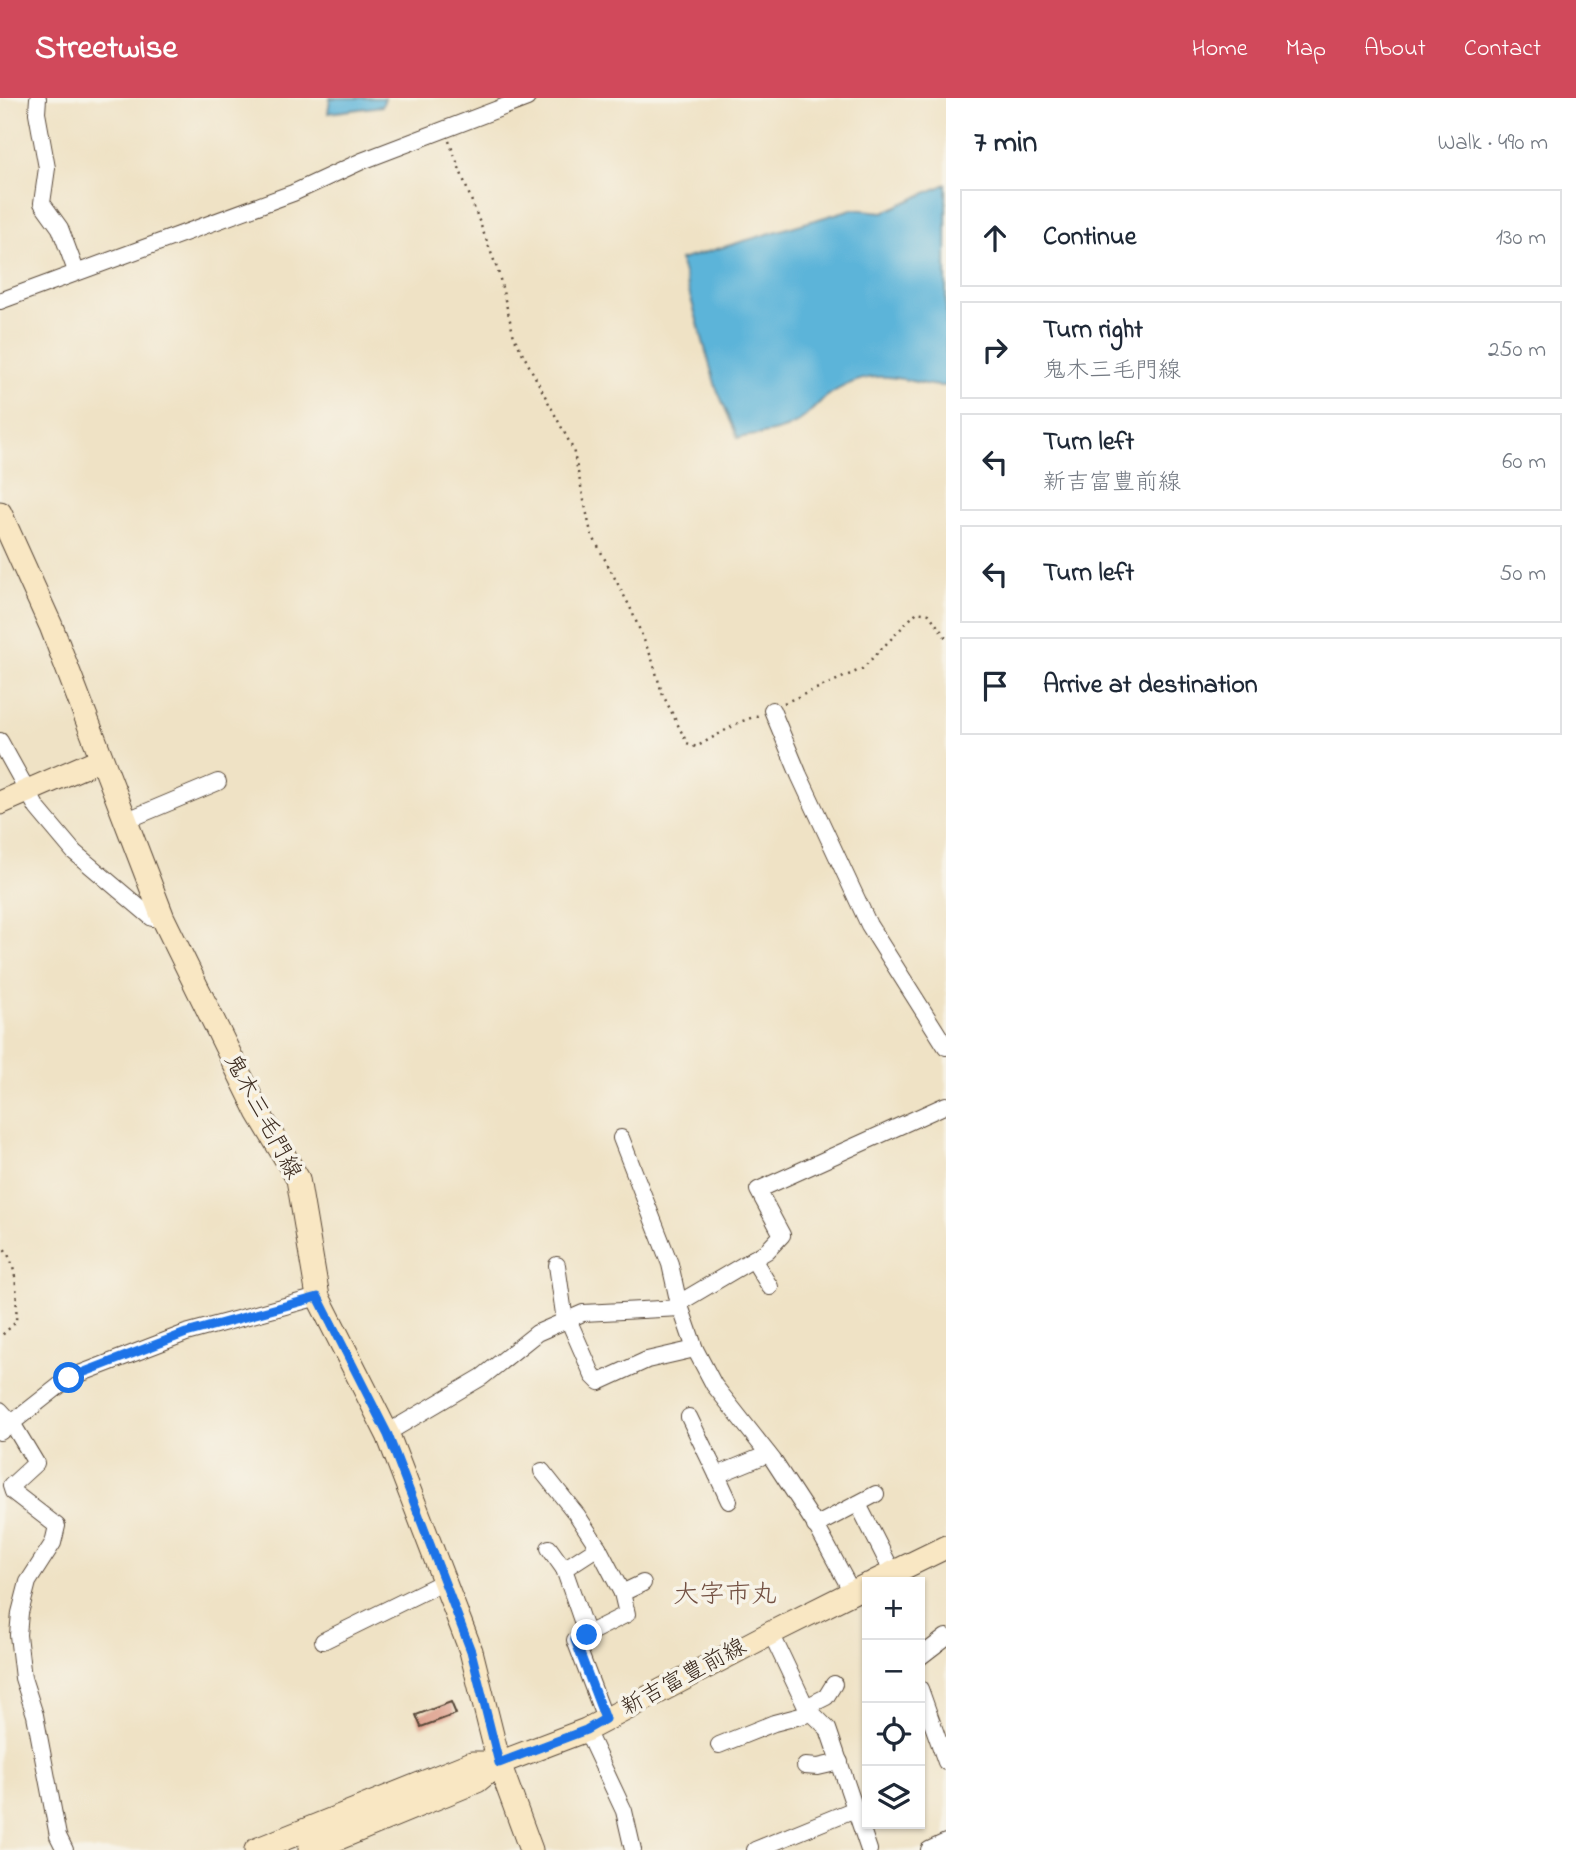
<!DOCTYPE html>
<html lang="en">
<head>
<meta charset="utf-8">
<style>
  body { margin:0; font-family:"Indie Flower","Klee One",sans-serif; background:#f6f6f7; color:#1f2937 }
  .controls { position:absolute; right:21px; bottom:21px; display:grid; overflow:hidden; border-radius:0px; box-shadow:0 2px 5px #0004 }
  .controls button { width:63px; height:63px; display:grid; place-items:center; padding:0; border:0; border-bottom:2px solid #e0e1e3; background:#fff; color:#1f2937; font:35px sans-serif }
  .stop { position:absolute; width:21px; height:21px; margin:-16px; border:5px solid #1a73e8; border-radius:50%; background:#fff }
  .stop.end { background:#1a73e8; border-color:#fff; box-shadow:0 2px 7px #0008 }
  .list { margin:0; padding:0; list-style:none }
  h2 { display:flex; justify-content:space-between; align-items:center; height:91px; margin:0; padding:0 28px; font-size:30px }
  h2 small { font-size:23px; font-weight:400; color:#747a83 }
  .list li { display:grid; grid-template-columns:46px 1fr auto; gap:21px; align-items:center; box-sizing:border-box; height:98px; margin:0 14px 14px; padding:0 14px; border:2px solid #e0e1e3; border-radius:0px }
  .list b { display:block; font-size:26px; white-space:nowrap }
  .list p { margin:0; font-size:23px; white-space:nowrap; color:#747a83 }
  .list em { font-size:23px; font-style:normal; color:#747a83 }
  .icon { flex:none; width:38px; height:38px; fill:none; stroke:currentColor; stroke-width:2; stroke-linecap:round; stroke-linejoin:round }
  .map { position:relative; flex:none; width:946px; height:1752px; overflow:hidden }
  header { display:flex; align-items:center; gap:42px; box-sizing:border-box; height:98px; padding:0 35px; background:#d1495b; color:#fff }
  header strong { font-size:33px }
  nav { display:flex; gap:38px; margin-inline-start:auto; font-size:24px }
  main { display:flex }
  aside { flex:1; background:#fff }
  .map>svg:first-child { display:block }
</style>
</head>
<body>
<header>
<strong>Streetwise</strong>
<nav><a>Home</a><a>Map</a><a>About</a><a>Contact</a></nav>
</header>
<main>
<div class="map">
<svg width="946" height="1752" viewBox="0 0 946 1752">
  <rect width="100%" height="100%" fill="#f7f3e8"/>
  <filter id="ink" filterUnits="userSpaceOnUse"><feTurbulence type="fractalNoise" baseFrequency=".0143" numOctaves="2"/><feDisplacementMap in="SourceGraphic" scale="14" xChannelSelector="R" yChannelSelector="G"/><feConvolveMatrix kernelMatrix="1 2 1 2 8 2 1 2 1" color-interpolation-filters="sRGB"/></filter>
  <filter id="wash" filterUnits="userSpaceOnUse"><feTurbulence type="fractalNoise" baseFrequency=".00686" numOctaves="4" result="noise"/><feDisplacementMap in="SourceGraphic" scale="28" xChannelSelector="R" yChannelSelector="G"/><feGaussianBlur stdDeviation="1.57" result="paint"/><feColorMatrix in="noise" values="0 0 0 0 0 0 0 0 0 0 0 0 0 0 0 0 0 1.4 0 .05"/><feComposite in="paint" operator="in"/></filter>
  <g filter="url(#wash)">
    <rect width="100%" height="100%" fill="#efe2c5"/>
    <g fill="#5bb4d9" stroke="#4b6f7c" stroke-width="2">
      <polygon points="330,0 385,0 382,8 328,15"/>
      <path d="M946,86V288C923,289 901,277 877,279C857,280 834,291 819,305C809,315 800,325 786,330C771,336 753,337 738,340L716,289L680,162L852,111L884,114Z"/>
    </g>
    <g id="blocks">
      <polygon fill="#dc9884" points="451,1604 456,1616 421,1629 416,1617"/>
    </g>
  </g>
  <g filter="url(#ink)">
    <use href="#blocks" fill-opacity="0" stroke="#564637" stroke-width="2"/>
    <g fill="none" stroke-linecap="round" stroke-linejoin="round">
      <defs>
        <g id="street">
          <polyline points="38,0 37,15 47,70 42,105 60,130 76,173"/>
          <polyline points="0,203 293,95 362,63 527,0"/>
          <polyline points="772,612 799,677 869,827 946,949"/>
          <polyline points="0,643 37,710 74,754 152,820 163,820"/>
          <polyline points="125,723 218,684"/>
          <polyline points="621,1040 670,1166 678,1202 695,1251 714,1287 773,1362 818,1431 853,1496"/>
          <polyline points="753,1161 770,1189"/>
          <polyline points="557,1167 565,1223"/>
          <polyline points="679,1205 767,1153 782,1137 758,1092 946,1007"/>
          <polyline points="568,1221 593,1278 599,1284 647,1262 695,1251"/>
          <polyline points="0,1312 12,1325 0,1334"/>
          <polyline points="689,1319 717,1377 768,1356"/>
          <polyline points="387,1335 482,1279 537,1235 583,1215 681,1210"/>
          <polyline points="542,1373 577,1417 598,1449 564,1471 587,1537"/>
          <polyline points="717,1377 729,1403"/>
          <polyline points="858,1406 893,1475"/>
          <polyline points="815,1428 876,1396"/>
          <polyline points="598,1449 622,1495"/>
          <polyline points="549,1450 564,1471"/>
          <polyline points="771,1535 806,1609 828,1631 869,1752"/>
          <polyline points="323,1543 443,1484"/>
          <polyline points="920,1559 946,1539"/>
          <polyline points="920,1591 946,1664"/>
          <polyline points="806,1609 826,1599 834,1586"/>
          <polyline points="605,1621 575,1542 627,1516 622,1495 643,1485"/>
          <polyline points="586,1632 624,1713 633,1752"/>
          <polyline points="719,1647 774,1625 812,1615"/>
          <polyline points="805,1668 818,1669 840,1664"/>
          <polyline points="65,1752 58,1738 35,1617 23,1580 18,1537 20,1515 28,1484 53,1445 57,1428 13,1394 11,1388 36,1365 12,1325 69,1280 186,1235 318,1199"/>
          <polyline points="755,1752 855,1711"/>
          <polyline points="929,1752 946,1744"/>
        </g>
        <g id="secondary">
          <polyline points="0,415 51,528 163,820 258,1014 298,1081 318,1199 388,1337 471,1553 499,1665 531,1752"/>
          <polyline points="0,705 101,661"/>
          <polyline points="874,1484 946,1449"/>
          <polyline points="256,1752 472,1665 499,1665 586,1632 771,1535 867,1487"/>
          <polyline points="310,1752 477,1683 499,1665"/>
        </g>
      </defs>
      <use href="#street" stroke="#564637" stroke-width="18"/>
      <use href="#secondary" stroke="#564637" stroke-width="25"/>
      <g stroke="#564637" stroke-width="2.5" stroke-dasharray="2 5" stroke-linecap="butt">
        <polyline points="449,43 498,173 514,239 573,351 591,435 630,509 652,561 662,595 687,645 696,649 740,624 759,617"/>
        <polyline points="784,605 862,571 917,514 929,516 946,540"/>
        <path d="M0,1146C19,1164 17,1200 16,1224L0,1239"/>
      </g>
      <use href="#street" stroke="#fff" stroke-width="16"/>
      <use href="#secondary" stroke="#f9e7c3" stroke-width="23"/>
    </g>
  </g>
  <g fill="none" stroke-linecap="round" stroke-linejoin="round" filter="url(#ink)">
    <polyline stroke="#1a73e8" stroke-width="9" points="69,1280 186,1235 318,1199 388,1337 471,1553 499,1665 586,1632 605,1621 575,1542 587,1537"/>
  </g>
  <g text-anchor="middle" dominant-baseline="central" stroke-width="7" stroke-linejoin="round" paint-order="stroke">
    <g font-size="23" fill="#3b2a1e" stroke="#f7f3e8">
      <text transform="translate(262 1019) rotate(62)">鬼木三毛門線</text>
      <text transform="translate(684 1580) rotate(-28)">新吉富豊前線</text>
    </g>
    <g font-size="26" fill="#735042" stroke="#f7f3e8">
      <text x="725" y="1498">大字市丸</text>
    </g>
  </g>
</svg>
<div class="controls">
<button>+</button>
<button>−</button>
<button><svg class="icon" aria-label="locate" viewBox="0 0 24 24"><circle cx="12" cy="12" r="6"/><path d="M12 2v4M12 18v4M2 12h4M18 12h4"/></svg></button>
<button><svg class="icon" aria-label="layers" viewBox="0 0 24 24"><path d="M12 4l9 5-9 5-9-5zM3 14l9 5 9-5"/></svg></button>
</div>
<div class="stop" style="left:69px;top:1280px"></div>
<div class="stop end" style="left:587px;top:1537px"></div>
</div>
<aside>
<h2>7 min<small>Walk · 490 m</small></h2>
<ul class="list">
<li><svg class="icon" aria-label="ahead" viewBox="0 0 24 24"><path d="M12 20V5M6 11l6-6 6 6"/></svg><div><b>Continue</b></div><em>130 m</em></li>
<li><svg class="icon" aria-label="right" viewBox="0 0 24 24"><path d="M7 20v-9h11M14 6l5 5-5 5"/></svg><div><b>Turn right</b><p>鬼木三毛門線</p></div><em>250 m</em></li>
<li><svg class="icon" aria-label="left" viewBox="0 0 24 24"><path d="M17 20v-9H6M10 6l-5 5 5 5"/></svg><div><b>Turn left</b><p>新吉富豊前線</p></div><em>60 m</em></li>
<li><svg class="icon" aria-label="left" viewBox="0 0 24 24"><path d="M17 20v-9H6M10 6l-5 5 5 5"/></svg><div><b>Turn left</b></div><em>50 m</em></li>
<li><svg class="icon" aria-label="arrive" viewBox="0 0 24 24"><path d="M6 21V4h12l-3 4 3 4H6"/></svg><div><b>Arrive at destination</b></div></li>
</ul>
</aside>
</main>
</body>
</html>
